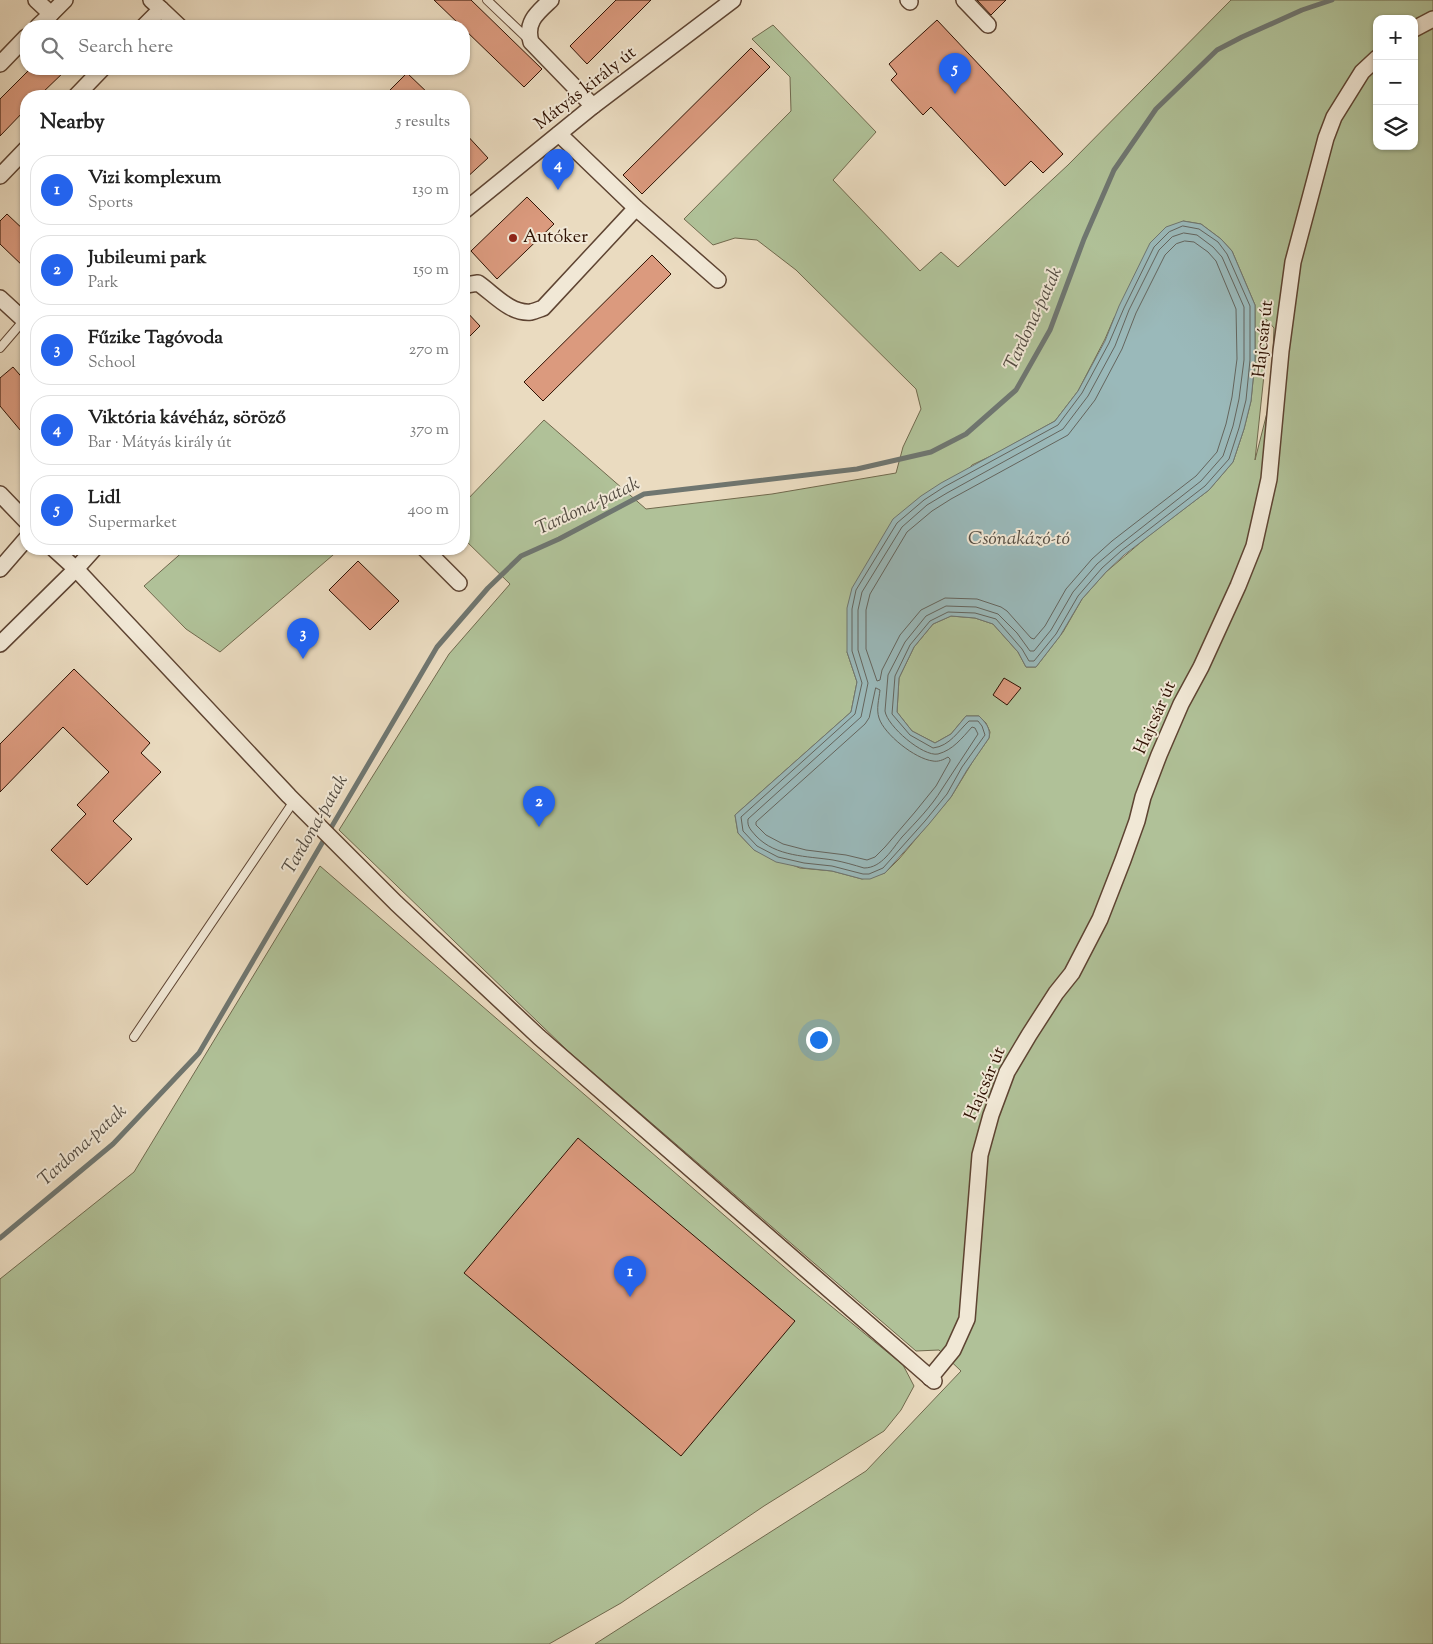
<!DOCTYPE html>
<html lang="en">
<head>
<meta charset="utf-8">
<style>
  body { margin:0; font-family:"Sorts Mill Goudy",serif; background:#f6f6f6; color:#222 }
  .controls { position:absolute; right:15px; top:15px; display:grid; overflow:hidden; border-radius:10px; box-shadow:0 1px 4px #0004 }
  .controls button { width:45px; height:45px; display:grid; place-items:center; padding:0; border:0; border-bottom:1px solid #e0e0e0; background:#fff; color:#222; font:25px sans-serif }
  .you { position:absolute; left:818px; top:1039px; width:18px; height:18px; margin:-12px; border:4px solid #fff; border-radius:50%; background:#1a73e8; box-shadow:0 0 0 8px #1a73e833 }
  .badge { display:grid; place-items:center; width:32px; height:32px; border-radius:50%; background:#2563eb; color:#fff; font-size:16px; font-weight:700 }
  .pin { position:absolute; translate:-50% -41px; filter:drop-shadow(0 1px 2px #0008) }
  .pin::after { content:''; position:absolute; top:26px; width:18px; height:15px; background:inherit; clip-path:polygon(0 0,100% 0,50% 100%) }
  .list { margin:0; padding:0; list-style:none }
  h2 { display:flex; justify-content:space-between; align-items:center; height:65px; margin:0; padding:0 20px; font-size:21px }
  h2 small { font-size:16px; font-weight:400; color:#767676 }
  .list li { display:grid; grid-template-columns:32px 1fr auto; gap:15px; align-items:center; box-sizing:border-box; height:70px; margin:0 10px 10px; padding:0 10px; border:1px solid #e0e0e0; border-radius:20px }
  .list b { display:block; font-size:19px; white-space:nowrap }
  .list p { margin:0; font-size:16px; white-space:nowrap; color:#767676 }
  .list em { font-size:16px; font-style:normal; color:#767676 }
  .icon { flex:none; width:28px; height:28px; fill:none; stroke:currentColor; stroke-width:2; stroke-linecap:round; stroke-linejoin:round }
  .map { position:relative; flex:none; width:1433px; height:1644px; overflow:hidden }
  .search { position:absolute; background:#fff; box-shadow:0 1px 4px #0004; left:20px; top:20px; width:450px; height:55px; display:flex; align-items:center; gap:12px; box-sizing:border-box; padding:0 18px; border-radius:20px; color:#767676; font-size:19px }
  .panel { position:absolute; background:#fff; box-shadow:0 1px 4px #0004; left:20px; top:90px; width:450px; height:465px; border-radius:20px }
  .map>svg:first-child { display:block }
</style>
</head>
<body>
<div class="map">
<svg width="1433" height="1644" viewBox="0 0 1433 1644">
  <rect width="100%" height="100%" fill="#eadbc0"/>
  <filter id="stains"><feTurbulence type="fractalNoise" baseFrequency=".004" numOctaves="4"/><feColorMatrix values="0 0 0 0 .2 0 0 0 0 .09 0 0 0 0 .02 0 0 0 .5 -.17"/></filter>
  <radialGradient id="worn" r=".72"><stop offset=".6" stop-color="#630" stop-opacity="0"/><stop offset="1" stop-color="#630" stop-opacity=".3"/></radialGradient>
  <g fill="#b0c198" stroke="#70694d" fill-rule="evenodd">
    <path d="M1231,0H1433V1644H595L866,1471L961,1371L939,1350L916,1351L568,1051L339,830L449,654L510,584L464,539V503L544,420L646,509L772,494L896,473L903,447L921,409L916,389L796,270L757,240L735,238L713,245L684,219L791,111L790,77L752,39L773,25L876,132L833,180L920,271L941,252L958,267L1068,165ZM1377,19H1414V146H1377ZM1183,221L1201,224L1221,239L1232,251L1255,305V360L1251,401L1244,429L1233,462L1209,490L1147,537L1106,572L1082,599L1063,632L1036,667H1026L1018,652L993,624L975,618L951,616L933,624L914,647L899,678L897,712L912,731L935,743L951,734L966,716H979L986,723L990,732L989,738L973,761L951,797L899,859L885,873L862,879L832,871L800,868L754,850L738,833L735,815L851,712L857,682L847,652L972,465L997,453L1055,421L1078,391L1105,339L1114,318ZM1266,319L1274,328L1271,397L1255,460L1268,337Z"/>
    <polygon points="186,549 340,549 220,652 186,629 144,586"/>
    <polygon points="320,866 798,1279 903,1365 914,1386 901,1410 884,1431 764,1506 621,1603 549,1644 0,1644 0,1279 134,1172"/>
  </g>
  <path fill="#9ab9ba" stroke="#6f7670" d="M1183,221L1201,224L1221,239L1232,251L1255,305V360L1251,401L1244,429L1233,462L1209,490L1124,555L1106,572L1082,599L1060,636L1036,667H1026L1018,652L993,624L975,618L951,616L933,624L914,647L899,678L897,712L912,731L935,743L951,734L966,716H979C985,722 991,728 989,738L967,770L951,797L929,824L885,873L870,879H862L832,871L804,868L776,862L754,850L738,833L735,815L851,712L857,682L847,652V608L852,588L893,519L921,496L941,483L1055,421L1078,391L1105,341L1119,306L1150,243L1166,227Z"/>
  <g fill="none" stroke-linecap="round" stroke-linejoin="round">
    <g stroke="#64655e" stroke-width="1">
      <path d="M1183,226L1199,229L1218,242L1227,254L1250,306V360L1246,400L1239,428L1229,459L1205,486L1121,551L1102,568L1078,596L1056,634L1034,661H1029L1022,649L996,619L975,613L948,612L930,621L910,645L895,676L892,714L910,735L933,748C950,746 958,731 969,721H978L982,726L985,735L962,767L947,794L925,821L883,868L869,874H863L832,866L804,863L778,857L757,846L743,831L741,817L855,714L862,683L852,651V609L856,590L897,523L924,500L944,487L1058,425L1082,393L1109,343L1124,308L1154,247L1169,232Z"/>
      <path d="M1184,233L1197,235L1213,247L1222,257L1244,307V360L1239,399L1233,426L1223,456L1201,481L1117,547L1097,564L1073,592L1051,630L1034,651H1030L1017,633L998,614L976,607L946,606L926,616L905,642L888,675L885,711C887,726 923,757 938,754C953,750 962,738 972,727L975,728L978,734C966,752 954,771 942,789C931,807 916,822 902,837C892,849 882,868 864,868C854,865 844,862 833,860C807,856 776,857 756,836C751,830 747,827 748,819L861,717L868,683L858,650V610L862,592L902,527L927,505L947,493L1063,429L1088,396L1115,346L1129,310L1159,250L1172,237Z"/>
      <polygon points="1185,241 1194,242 1208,252 1216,261 1236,309 1237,359 1232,397 1226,424 1217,452 1196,476 1112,541 1092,559 1066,589 1045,626 1034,639 1031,638 1007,611 1001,607 977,599 945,598 921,610 900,635 882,670 880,680 877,681 866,649 866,610 870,594 907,532 932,511 951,499 1068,435 1095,400 1122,349 1136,313 1165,255 1176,244"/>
      <path d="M876,688L880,690C879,699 876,709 879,718C884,734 915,759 933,761C938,762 943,760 948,757L950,759V761L936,786L915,812L885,847L875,857L867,860L846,855L806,850L783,844L766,835L756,825V822L865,724L869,718Z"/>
    </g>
    <polyline stroke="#6f7670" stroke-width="5" points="0,1238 113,1144 199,1053 437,647 488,588 521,556 559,539 644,494 857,469 931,452 966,434 1016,390 1050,330 1084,239 1114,170 1156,109 1217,50 1242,37 1302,10 1332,0"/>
  </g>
  <g fill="#db9a7e" stroke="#2f1102">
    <polygon points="434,0 471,0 542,69 524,87 464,29 464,26 461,26"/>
    <polygon points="616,0 651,0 587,64 570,46"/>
    <polygon points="977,0 1006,0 991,15"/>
    <polygon points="937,20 1063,154 1043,173 1031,161 1005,186 931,107 923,115 891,80 897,74 889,64"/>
    <polygon points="751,48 770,67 642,194 623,175"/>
    <polygon points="30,69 67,69 39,96 26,96 26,109 0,136 0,99"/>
    <polygon points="407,73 431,96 384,96"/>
    <polygon points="464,132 488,158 464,180"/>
    <polygon points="527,197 554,224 497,279 471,251"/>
    <polygon points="7,214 26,232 26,269 0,244 0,221"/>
    <polygon points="652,255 671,274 543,401 524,382"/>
    <polygon points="464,309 480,326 464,342"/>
    <polygon points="13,367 26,382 26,437 0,406 0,378"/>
    <polygon points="358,561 399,601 370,630 329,590"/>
    <polygon points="74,669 150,743 141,753 161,772 113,821 132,839 87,885 51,850 86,814 77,805 109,772 63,727 0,792 0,744"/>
    <polygon points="1004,678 1021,688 1007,705 993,695"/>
    <polygon points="578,1138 795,1321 681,1456 464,1273"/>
  </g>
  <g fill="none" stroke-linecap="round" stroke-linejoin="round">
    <defs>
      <g id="service">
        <polyline points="487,0 529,40"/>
        <polyline points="0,348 24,320"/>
        <polyline points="134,1037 294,801"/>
      </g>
      <g id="minor">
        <polyline points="36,0 51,14 38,26"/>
        <path d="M551,0C537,13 525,22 531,42L593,106"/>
        <polyline points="908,0 910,2"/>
        <polyline points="964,0 988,25"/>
        <polyline points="161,9 179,26"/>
        <polyline points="51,14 65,0"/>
        <polyline points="144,26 161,9 151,0"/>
        <polyline points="1414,29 1433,19"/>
        <polyline points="0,64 26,37"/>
        <polyline points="76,96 102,69"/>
        <polyline points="559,134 636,208 718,280"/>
        <polyline points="0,176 26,149"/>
        <polyline points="464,211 593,106 733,0"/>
        <path d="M464,287L466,285L478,283C494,294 510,314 531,312C535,311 540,309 543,308L636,208"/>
        <polyline points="0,298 26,322"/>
        <polyline points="0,494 26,521"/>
        <polyline points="54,549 76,569 289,796 396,903 539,1037 934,1381"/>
        <polyline points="425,549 459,583"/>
        <polyline points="0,569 26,539"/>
        <polyline points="0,644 76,569 94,549"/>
        <polyline points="930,1378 953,1350 967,1319 980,1155 991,1115 1007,1072 1029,1035 1056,993 1072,973 1100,919 1123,860 1137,821 1143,797 1159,755 1181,704 1201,667 1238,586 1254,546 1269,479 1281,351 1293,262 1326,138 1334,117 1362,72 1377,58"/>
      </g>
    </defs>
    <use href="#service" stroke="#5e4432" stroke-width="10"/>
    <use href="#minor" stroke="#5e4432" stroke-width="18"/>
    <use href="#service" stroke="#f1e8d6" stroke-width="8"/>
    <use href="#minor" stroke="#f1e8d6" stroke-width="15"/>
  </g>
  <circle fill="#8f2418" stroke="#f1e8d6" stroke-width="2" cx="513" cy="238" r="5"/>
  <g text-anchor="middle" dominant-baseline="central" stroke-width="4" stroke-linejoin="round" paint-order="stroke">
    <g font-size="18" fill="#2f1102" stroke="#f1e8d6">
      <text transform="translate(586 89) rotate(-38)">Mátyás király út</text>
      <text transform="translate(1264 339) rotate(-84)">Hajcsár út</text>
      <text transform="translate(1156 718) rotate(-66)">Hajcsár út</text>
      <text transform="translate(986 1084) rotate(-67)">Hajcsár út</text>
    </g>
    <g font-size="18" fill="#2f1102" stroke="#f1e8d6" text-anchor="start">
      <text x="523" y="238">Autóker</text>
    </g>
    <g font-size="19" font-style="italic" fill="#544c42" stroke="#f1e8d6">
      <text transform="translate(1034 319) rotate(-65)">Tardona-patak</text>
      <text transform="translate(588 507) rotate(-25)">Tardona-patak</text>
      <text x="1019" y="539">Csónakázó-tó</text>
      <text transform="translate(316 825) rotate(-60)">Tardona-patak</text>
      <text transform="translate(83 1146) rotate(-42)">Tardona-patak</text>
    </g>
  </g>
  <rect width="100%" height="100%" filter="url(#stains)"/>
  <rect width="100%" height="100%" fill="url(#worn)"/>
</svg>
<div class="controls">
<button>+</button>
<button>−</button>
<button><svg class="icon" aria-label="layers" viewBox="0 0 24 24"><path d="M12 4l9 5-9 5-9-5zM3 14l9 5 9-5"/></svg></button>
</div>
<div class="you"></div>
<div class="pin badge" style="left:630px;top:1297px">1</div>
<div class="pin badge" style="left:539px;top:827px">2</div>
<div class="pin badge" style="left:303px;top:659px">3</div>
<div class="pin badge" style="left:558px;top:190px">4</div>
<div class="pin badge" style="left:955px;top:94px">5</div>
<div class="search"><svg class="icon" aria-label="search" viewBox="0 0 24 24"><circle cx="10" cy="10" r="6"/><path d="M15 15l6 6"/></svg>Search here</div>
<section class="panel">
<h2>Nearby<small>5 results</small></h2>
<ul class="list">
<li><span class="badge">1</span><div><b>Vizi komplexum</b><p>Sports</p></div><em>130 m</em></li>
<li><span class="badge">2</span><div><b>Jubileumi park</b><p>Park</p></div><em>150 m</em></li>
<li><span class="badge">3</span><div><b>Fűzike Tagóvoda</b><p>School</p></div><em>270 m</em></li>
<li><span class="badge">4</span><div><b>Viktória kávéház, söröző</b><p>Bar · Mátyás király út</p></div><em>370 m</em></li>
<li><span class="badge">5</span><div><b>Lidl</b><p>Supermarket</p></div><em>400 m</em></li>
</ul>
</section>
</div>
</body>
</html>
